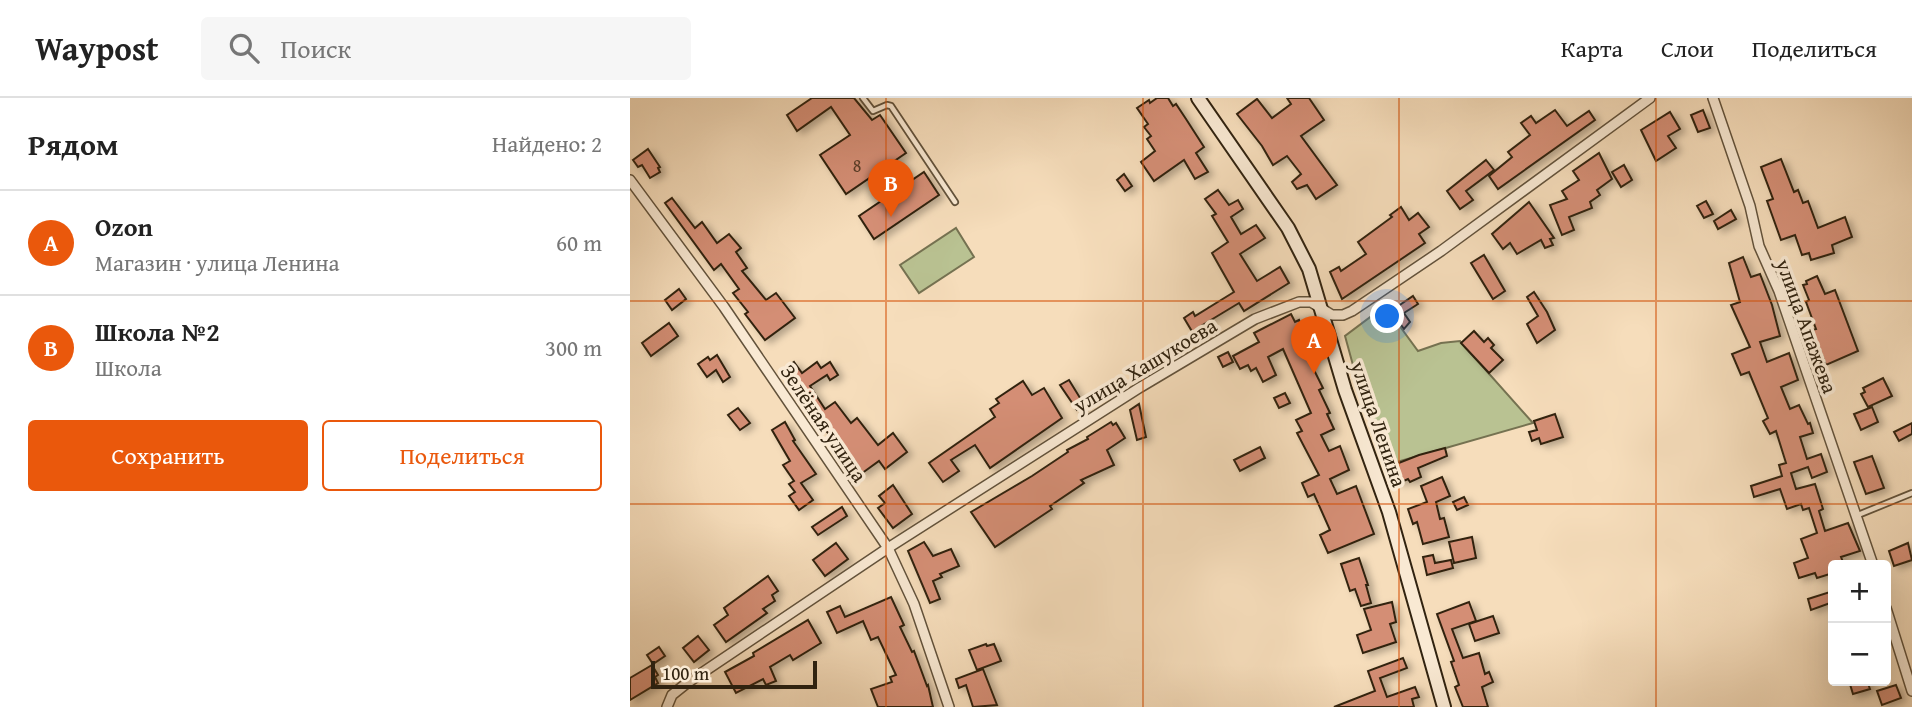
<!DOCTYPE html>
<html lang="ru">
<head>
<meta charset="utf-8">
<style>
  body { margin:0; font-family:"Gentium Book Plus",serif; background:#f6f6f6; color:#222 }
  .controls { position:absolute; right:21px; bottom:21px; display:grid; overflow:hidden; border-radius:7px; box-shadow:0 7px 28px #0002 }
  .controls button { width:63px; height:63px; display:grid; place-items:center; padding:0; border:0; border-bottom:2px solid #e0e0e0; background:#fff; color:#222; font:35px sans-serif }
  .scale { position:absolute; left:21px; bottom:18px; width:166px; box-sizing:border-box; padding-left:7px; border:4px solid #312310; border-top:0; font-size:19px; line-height:24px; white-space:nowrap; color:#312310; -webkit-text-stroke:5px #f9e9d3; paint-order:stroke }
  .you { position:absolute; left:758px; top:219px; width:24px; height:24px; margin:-18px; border:5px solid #fff; border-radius:50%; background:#1a73e8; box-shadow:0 0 0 10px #1a73e833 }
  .badge { display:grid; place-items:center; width:46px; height:46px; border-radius:50%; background:#ea580c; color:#fff; font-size:23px; font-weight:700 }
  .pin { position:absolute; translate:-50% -58px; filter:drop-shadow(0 2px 4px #0008) }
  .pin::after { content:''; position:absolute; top:37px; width:24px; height:21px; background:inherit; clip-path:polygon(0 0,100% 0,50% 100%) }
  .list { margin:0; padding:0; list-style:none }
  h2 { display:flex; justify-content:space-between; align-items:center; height:91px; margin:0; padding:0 28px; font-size:30px }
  h2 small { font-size:23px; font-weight:400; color:#767676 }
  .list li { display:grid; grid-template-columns:46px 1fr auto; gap:21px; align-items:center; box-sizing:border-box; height:105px; padding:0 28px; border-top:2px solid #e0e0e0 }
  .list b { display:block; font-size:26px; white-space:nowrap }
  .list p { margin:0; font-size:23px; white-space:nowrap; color:#767676 }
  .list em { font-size:23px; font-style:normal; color:#767676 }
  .actions { display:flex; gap:14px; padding:21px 28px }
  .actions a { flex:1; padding:16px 0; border:2px solid #ea580c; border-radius:7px; text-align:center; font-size:24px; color:#ea580c }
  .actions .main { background:#ea580c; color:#fff }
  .icon { flex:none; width:38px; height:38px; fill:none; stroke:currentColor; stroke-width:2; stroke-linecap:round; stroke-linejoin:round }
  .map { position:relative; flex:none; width:1282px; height:609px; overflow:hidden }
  header { display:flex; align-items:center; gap:42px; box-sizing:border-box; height:98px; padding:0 35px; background:#fff; border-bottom:2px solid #e0e0e0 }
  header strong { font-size:33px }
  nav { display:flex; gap:38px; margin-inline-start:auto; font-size:24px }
  .search { width:490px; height:63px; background:#f6f6f6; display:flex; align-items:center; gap:18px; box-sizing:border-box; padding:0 24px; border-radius:7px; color:#767676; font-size:26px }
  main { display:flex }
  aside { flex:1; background:#fff }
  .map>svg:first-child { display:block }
</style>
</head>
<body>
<header>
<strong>Waypost</strong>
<div class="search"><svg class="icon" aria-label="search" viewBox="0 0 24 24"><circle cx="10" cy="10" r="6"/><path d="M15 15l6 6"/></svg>Поиск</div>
<nav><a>Карта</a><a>Слои</a><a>Поделиться</a></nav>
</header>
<main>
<aside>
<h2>Рядом<small>Найдено: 2</small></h2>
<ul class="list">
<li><span class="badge">A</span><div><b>Ozon</b><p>Магазин · улица Ленина</p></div><em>60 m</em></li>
<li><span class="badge">B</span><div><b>Школа №2</b><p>Школа</p></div><em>300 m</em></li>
</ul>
<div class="actions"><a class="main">Сохранить</a><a>Поделиться</a></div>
</aside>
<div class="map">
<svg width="1282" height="609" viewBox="0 0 1282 609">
  <defs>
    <filter id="shadow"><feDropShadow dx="5" dy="3" stdDeviation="3.5" flood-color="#0004"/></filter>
  </defs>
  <rect width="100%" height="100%" fill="#f6ddbb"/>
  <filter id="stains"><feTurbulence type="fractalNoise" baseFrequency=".00286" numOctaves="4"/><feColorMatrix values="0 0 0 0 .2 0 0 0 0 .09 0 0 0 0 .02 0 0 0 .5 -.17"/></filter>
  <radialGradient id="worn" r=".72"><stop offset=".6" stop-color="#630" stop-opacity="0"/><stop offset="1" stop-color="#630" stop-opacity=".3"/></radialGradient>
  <g fill="#b9c292" stroke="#757251" stroke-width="2">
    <polygon points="326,130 344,159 289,195 270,167"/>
    <polygon points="755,208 788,253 811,245 830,243 903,325 760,366 732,300 715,238"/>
  </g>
  <g fill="#d48e75" stroke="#312310" stroke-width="2" filter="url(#shadow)">
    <polygon points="182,0 224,0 242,22 250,17 276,55 216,96 190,57 220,37 201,9 167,33 157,17"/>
    <polygon points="527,0 538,0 543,8 546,6 556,21 574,49 566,55 578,74 565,81 554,62 524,83 511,64 525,53 517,41 521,38 514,29 518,26 507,10 519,2 520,5"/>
    <polygon points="657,0 679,0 694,22 671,38 707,87 686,101 677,87 667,91 662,84 671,76 657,58 643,67 632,48 607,16 627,1 642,20 661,6"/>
    <polygon points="925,12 937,28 959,13 965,22 868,91 859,78 882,59 878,54 900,37 891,25 901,18 906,25"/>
    <polygon points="1073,12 1080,30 1068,34 1061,17"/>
    <polygon points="1040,14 1050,31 1038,38 1046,50 1026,63 1011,32"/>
    <polygon points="18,51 30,69 28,70 30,74 20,80 12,67 8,69 3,62"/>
    <polygon points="969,55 982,81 967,92 970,97 960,104 962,110 939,119 944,132 932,137 920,107 937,101 932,93 949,82 943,73"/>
    <polygon points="1151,61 1164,94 1168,92 1173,105 1178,103 1188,130 1215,119 1222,139 1202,147 1204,155 1181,162 1179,155 1172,157 1165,137 1151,142 1137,103 1143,101 1131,69"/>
    <polygon points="856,62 864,72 836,93 843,102 830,111 817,93"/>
    <polygon points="994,67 1002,82 991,89 982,74"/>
    <polygon points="294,74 309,97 244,141 229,118"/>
    <polygon points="494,76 502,88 495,93 487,82"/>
    <polygon points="588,92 599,107 608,102 613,111 601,119 611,136 626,127 635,140 610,156 627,183 650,169 659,185 614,213 609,205 571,228 575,234 566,240 554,220 563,214 565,218 604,194 582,155 598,144 582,118 586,116 575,101"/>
    <polygon points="42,100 65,130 72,124 87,145 99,136 111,150 106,154 117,170 112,173 136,202 146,195 165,220 135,242 115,216 118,214 103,195 109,191 91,166 84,172 35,105"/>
    <polygon points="1076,103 1083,116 1074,120 1067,108"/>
    <polygon points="899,104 924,140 920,141 923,147 915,150 911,142 887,156 880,145 873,151 862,136"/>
    <polygon points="771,109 779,122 788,115 799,129 789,136 795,145 712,201 700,174 709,169 711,173 736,156 728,144 762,119 760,117"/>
    <polygon points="1101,112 1106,121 1088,131 1084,123"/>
    <polygon points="854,157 875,193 863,201 841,165"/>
    <polygon points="1113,159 1121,179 1130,176 1142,207 1150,238 1130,244 1137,264 1159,255 1168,282 1151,289 1160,311 1169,307 1178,326 1180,325 1183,335 1170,339 1177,361 1191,356 1197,374 1182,380 1178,369 1161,375 1166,391 1185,386 1193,411 1189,413 1195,433 1218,425 1230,453 1211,459 1213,464 1203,467 1203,475 1187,480 1185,475 1169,480 1164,465 1178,460 1171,441 1187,435 1179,410 1173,412 1171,406 1157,411 1150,391 1124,399 1121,388 1152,378 1149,367 1156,365 1146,333 1140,336 1133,323 1138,320 1119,274 1111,277 1102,256 1120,249 1101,207 1110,204 1099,165"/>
    <polygon points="1187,178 1195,196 1205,192 1228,253 1196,267 1182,232 1186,231 1176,204 1179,202 1173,187 1177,186 1176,183"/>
    <polygon points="49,191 56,201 42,212 35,202"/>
    <polygon points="904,194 917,214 925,232 907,245 897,226 908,218 897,199"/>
    <polygon points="783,198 788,206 774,215 780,224 774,231 761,213"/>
    <polygon points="661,216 665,224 669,222 672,230 670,232 673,240 669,242 693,290 689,292 700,315 697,316 704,331 691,337 699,353 710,348 719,372 700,381 707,396 726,388 744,436 698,455 690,437 700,432 684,396 678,399 672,385 689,377 667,335 672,333 666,322 681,315 653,251 638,259 646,277 633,284 626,270 621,273 618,267 610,271 603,258 629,244 624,235"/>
    <polygon points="39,225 48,238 21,258 12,245"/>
    <polygon points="844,233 854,244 858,240 864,247 861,250 873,262 859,275 831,245"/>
    <polygon points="598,254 603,264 593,269 588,259"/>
    <polygon points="87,257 100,279 93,284 86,272 77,279 68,266 78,259 80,262"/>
    <polygon points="164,264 172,275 187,264 191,270 200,264 208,277 200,282 197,277 180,288 195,311 205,304 221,325 227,320 248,347 263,335 277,354 255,371 249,363 231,376 197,334 165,287 169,285 157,269"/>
    <polygon points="1253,280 1262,298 1238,309 1231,296 1235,294 1233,290"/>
    <polygon points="439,282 455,308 447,312 430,287"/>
    <polygon points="393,283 402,297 414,290 432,320 360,370 345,347 321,362 329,373 313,384 299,365 365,319 360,311 369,305 366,301"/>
    <polygon points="655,295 660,305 649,310 644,300"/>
    <polygon points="509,306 516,339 507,342 500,312"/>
    <polygon points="1242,309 1248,324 1231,332 1224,316"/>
    <polygon points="108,310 120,325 110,332 98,317"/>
    <polygon points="925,316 933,339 911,346 909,340 902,343 899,334 907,332 904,323"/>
    <polygon points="155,324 165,342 163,343 186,376 171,385 183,402 169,412 159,398 165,394 159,386 164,383 153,367 160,363 142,332"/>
    <polygon points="481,324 483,327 486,325 495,340 477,352 484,367 451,382 454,385 420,408 422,411 365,449 341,414 402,378 438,354 437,352 458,341 457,339"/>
    <polygon points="1282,325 1282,336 1269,343 1264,334"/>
    <polygon points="630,349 635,360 610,373 604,362"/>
    <polygon points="815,350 817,358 788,370 791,379 780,384 778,381 769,385 761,368 789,357"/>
    <polygon points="1242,358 1254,390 1236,396 1224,364"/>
    <polygon points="812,379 820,398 806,404 810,421 814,420 819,439 793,446 787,424 783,426 778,411 797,404 791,388"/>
    <polygon points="263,387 282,416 263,430 248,410 255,405 249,398"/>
    <polygon points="834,399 838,407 827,412 823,404"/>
    <polygon points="212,409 217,418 188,437 182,429"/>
    <polygon points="842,439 846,460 824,465 819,444"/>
    <polygon points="294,444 303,458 321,451 329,468 310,476 312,479 303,483 310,501 300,505 278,453"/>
    <polygon points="206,445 218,461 195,478 183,462"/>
    <polygon points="1278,445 1282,462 1264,468 1259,453"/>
    <polygon points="803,457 805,465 821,462 823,470 797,477 793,459"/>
    <polygon points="729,460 738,487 736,487 741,505 731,508 725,491 720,493 711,466"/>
    <polygon points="138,478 148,493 142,497 145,503 133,511 137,515 96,544 84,527 98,517 94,510"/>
    <polygon points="1203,493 1203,504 1181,512 1178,501"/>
    <polygon points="261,499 274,527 270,529 282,554 284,553 297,588 298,587 303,609 248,609 241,591 262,584 260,579 266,577 248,539 241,542 233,523 207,535 197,514 210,508 215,519"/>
    <polygon points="762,504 766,524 760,526 766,544 733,555 727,537 741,532 734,511"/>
    <polygon points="839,504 846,523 822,531 833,560 849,555 855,576 859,574 863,584 852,589 858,609 833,609 825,589 829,587 821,564 824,563 807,516"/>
    <polygon points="863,518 869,535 845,543 839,526"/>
    <polygon points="178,522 191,545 163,562 160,557 140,569 146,583 136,587 133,581 106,595 95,574 124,558 123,555"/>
    <polygon points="68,538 79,552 64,564 53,550"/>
    <polygon points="356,546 357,548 364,546 371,563 347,572 339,552"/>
    <polygon points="29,549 35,558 23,566 17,557"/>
    <polygon points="773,560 777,570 750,580 757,599 785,589 789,599 782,601 784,609 704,609 745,593 738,573"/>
    <polygon points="22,567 28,577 25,579 28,585 0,602 0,580"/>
    <polygon points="353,571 367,607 343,609 336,587 329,590 326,581"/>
    <polygon points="1219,583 1237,583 1240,591 1223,596"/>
    <polygon points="1266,587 1271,600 1252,607 1247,593"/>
  </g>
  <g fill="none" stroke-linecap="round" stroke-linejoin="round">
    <defs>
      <g id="lane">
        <polyline points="233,0 243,13 257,7 261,8 325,104"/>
        <polyline points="1228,417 1282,395"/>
      </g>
      <g id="street">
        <polyline points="1083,0 1120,108 1129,148 1149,193 1243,467"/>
        <polyline points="0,82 94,209 258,450 284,506 319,609"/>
        <polyline points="1256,510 1282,593"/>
        <polyline points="37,609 42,597 57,585 258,450 509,290 625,221 669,204 681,204 702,217 713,217 722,213 811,153 1020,0"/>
      </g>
      <polyline id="secondary" points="568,0 658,130 679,171 715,292 759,414 814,609"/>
    </defs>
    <use href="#lane" stroke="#62523b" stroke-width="8"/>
    <use href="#street" stroke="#62523b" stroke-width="12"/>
    <use href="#secondary" stroke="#312310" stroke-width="16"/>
    <use href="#lane" stroke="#f9e9d3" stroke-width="4.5"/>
    <use href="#street" stroke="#f9e9d3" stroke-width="9"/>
    <use href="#secondary" stroke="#f9e9d3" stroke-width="12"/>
  </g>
  <path fill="none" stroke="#d6540c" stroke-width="2" stroke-opacity="0.55" d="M256,0V609M513,0V609M769,0V609M1026,0V609M0,203H1282M0,406H1282"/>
  <g text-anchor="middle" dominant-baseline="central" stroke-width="7" stroke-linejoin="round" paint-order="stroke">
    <g font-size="18" fill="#5a3e29">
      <text x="227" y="67">8</text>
    </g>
    <g font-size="21" fill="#312310" stroke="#f9e9d3">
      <text transform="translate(1177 228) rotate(70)">улица Апажева</text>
      <text transform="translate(515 267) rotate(-31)">улица Хашукоева</text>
      <text transform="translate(194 325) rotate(56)">Зелёная улица</text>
      <text transform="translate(749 326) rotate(71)">улица Ленина</text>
    </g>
  </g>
  <rect width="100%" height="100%" filter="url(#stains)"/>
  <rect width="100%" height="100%" fill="url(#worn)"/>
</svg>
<div class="controls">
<button>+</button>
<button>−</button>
</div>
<div class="scale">100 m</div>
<div class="you"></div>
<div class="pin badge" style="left:684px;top:276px">A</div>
<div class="pin badge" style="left:261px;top:119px">B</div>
</div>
</main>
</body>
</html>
